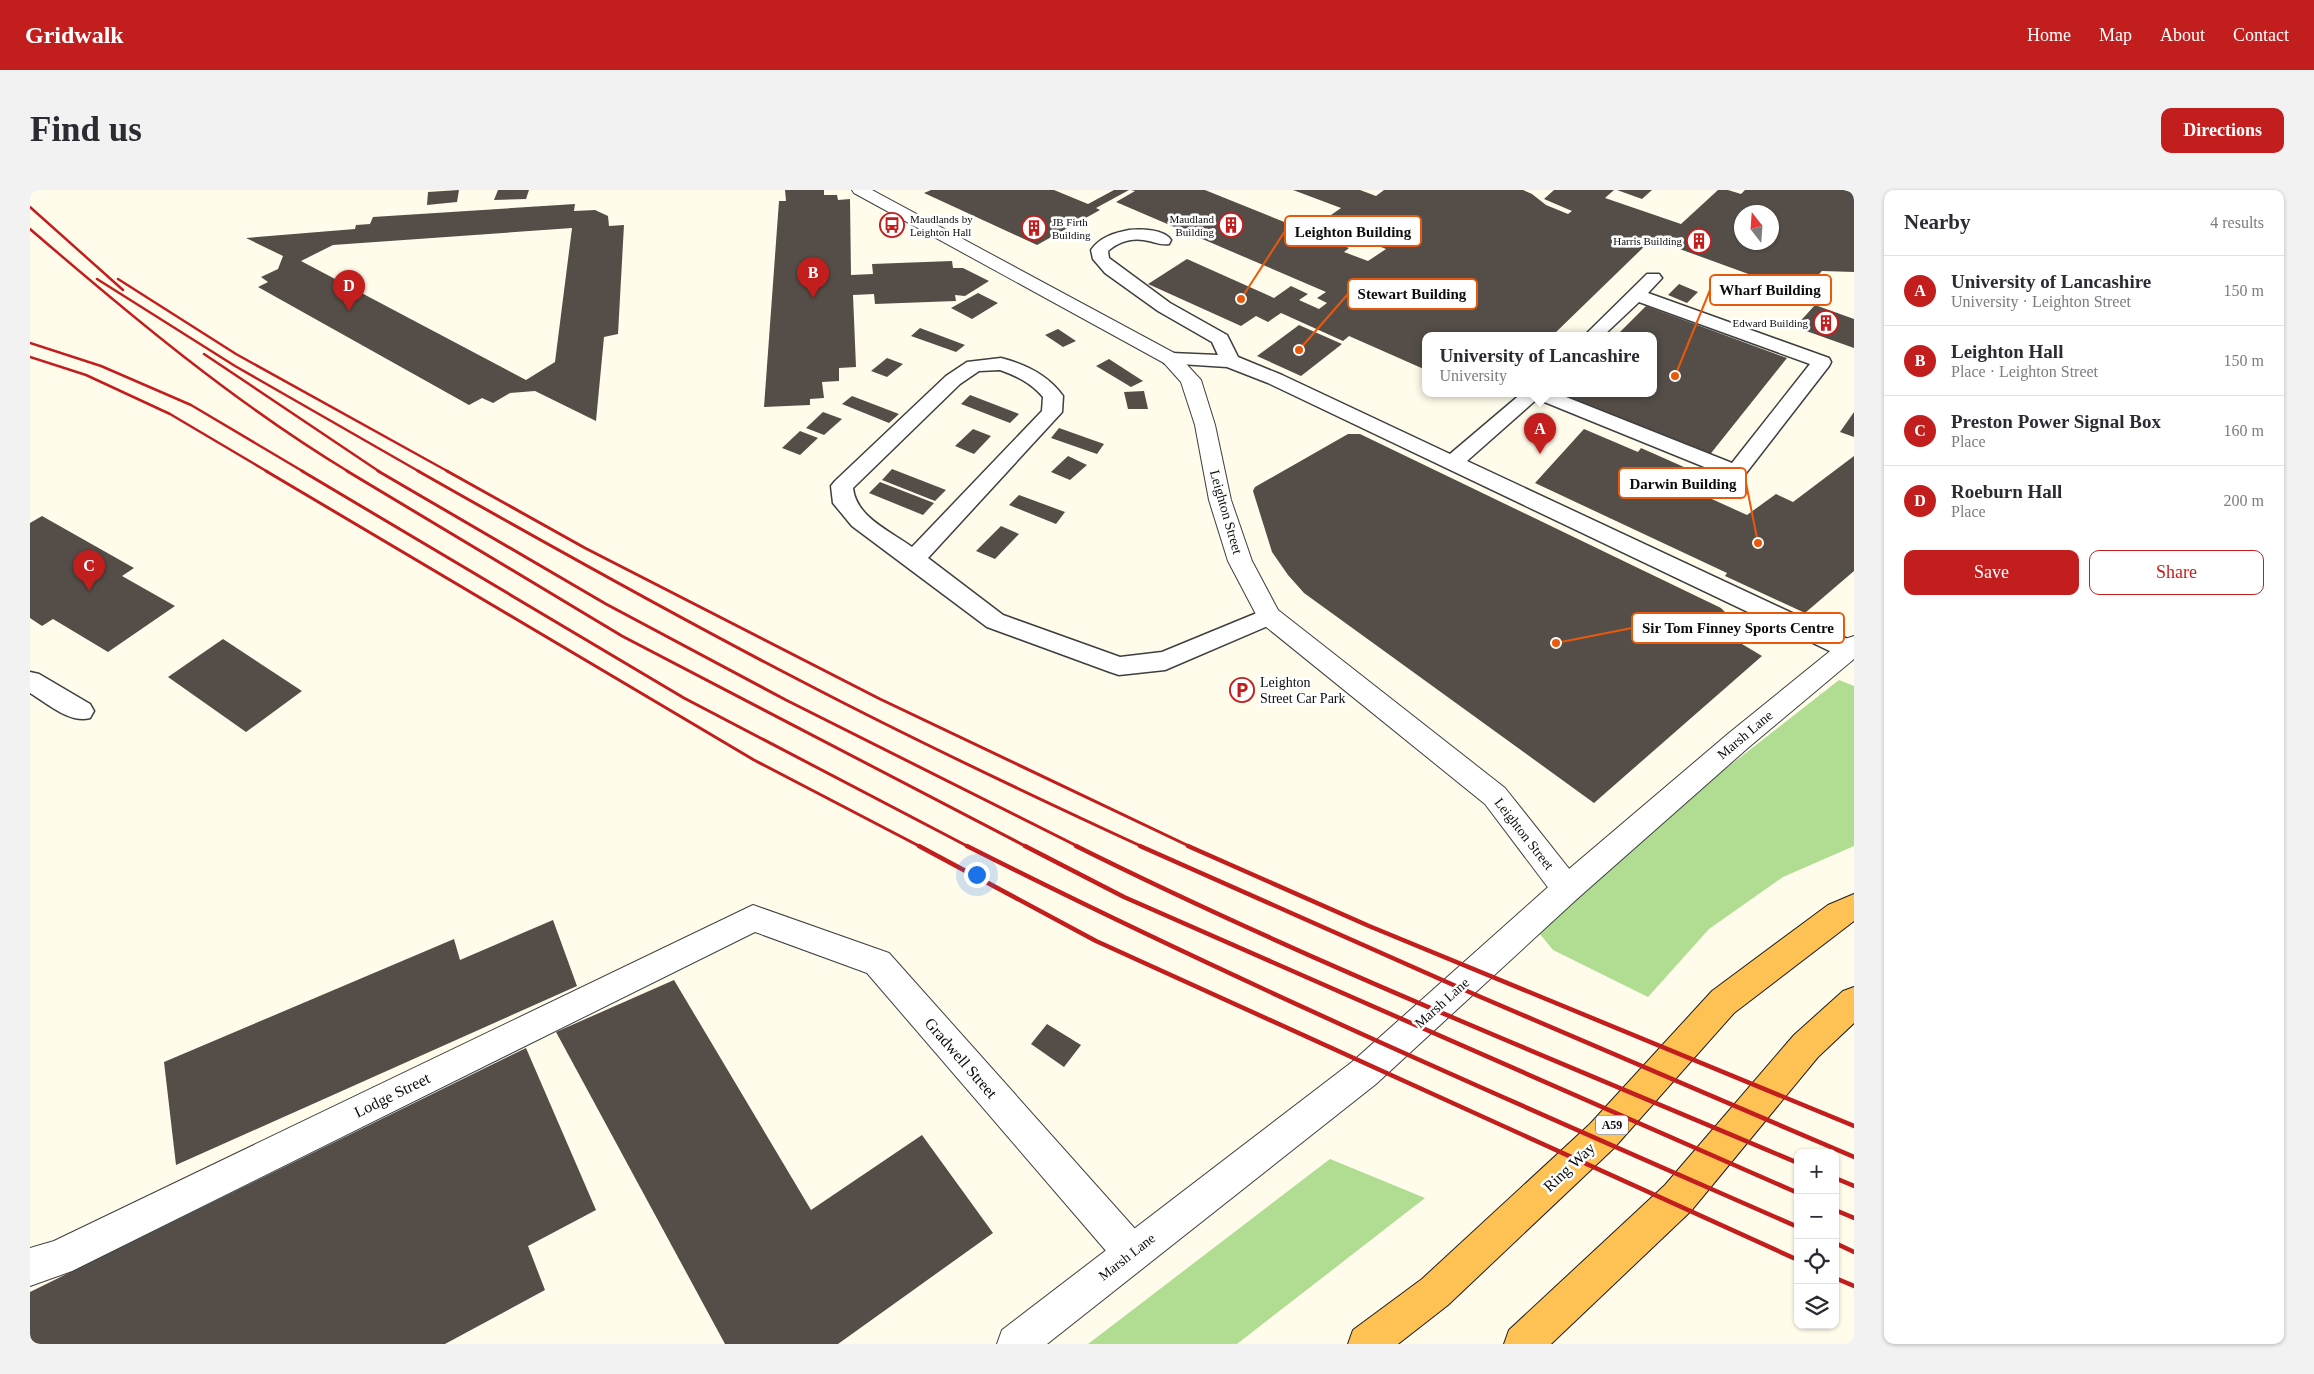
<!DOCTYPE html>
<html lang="en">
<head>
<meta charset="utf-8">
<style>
  body { margin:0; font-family:"Times New Roman",serif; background:#f2f2f3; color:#2b2b33 }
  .controls { position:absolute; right:15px; bottom:15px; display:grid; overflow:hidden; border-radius:10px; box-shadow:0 1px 4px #0004 }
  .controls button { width:45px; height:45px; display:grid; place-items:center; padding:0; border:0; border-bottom:1px solid #e1e1e2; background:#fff; color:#2b2b33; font:25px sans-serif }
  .compass { position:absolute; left:1704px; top:15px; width:45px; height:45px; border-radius:50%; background:#fff; box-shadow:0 1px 4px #0004; rotate:343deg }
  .you { position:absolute; left:946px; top:684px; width:18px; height:18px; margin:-12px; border:4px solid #fff; border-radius:50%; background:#1a73e8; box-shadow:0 0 0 8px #1a73e833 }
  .badge { display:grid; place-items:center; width:32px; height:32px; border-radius:50%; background:#c31e1e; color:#fff; font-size:16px; font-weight:700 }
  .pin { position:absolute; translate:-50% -41px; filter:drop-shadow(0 1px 2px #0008) }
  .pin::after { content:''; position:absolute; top:26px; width:18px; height:15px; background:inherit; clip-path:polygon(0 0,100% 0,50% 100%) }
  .popup { position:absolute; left:1392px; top:142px; width:235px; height:65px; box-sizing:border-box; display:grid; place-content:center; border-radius:10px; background:#fff; filter:drop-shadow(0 1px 4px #0005); font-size:16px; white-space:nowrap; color:#7c7c81 }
  .popup b { font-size:19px; color:#2b2b33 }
  .popup::after { content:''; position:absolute; left:50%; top:100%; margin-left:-10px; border:10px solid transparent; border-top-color:#fff }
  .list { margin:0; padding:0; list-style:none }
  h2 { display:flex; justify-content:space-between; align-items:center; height:65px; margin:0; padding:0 20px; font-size:21px }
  h2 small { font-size:16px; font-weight:400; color:#7c7c81 }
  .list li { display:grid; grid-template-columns:32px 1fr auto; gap:15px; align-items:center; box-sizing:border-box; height:70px; padding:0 20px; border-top:1px solid #e1e1e2 }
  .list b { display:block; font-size:19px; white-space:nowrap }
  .list p { margin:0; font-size:16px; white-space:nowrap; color:#7c7c81 }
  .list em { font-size:16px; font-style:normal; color:#7c7c81 }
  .actions { display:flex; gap:10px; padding:15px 20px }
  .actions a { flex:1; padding:11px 0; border:1px solid #c31e1e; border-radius:10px; text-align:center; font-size:18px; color:#c31e1e }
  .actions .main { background:#c31e1e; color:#fff }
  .icon { flex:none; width:28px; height:28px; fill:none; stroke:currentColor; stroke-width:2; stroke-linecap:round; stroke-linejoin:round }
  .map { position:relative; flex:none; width:1824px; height:1154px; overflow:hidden; border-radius:10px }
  header { display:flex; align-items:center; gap:30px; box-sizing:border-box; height:70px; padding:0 25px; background:#c31e1e; color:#fff }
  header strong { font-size:24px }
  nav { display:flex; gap:28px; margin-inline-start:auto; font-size:18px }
  .intro { display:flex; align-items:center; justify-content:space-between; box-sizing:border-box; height:120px; padding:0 30px }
  h1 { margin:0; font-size:35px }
  .button { padding:12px 22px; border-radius:10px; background:#c31e1e; color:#fff; font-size:18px; font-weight:700 }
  main { display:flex; gap:30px; padding:0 30px }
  aside { flex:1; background:#fff; border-radius:10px; box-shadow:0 1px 4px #0004 }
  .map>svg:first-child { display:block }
</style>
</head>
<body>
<header>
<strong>Gridwalk</strong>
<nav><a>Home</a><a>Map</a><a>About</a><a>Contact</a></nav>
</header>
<div class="intro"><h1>Find us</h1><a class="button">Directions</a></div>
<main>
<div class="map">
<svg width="1824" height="1154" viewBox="0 0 1824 1154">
  <rect width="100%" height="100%" fill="#fffceb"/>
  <g fill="#b0dd92">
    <polygon points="1809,490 1824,496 1824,656 1753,687 1679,739 1618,807 1523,760 1500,732"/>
    <polygon points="1300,969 1395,1008 1207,1154 1058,1154"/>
  </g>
  <g fill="#554e48" fill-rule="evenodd">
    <polygon points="429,0 427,12 397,15 398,2"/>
    <polygon points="468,0 499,0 496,9 464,10"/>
    <polygon points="755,0 794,0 794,5 807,5 808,10 820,9 821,85 843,84 842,74 922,71 923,78 933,78 959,91 935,106 925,105 926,111 845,114 844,104 823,105 826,177 809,178 809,191 792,192 794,208 780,209 780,215 734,217 749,11 756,11"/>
    <polygon points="901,0 1024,0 1058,14 1084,0 1099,0 1066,18 1070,20 1007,55 894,3"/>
    <path d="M1101,0H1175L1319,58L1314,62L1338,71L1356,59L1346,55L1358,47L1301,25L1311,18L1263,0H1330L1346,6L1354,0H1493L1502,4L1516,15L1538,24L1542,21L1514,9L1524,0H1584L1575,8L1651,34L1688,0H1698L1711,4L1715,0H1814L1824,3V82L1792,81L1771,103L1622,49L1523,145H1396V180L1319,146L1313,151L1251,123L1238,132L1226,126L1211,136L1118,94L1157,69L1244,108L1261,96L1278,104L1269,110L1289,119L1297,113L1287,108L1296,102L1086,12L1105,1ZM1712,22H1742V52H1712Z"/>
    <polygon points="1587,0 1622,0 1612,9"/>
    <path d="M545,14L544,21L565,20L578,26L579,36L594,35L588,144L574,147L566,231L505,201L480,203L463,213L452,208L439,215L228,97L238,92L231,87L248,79L253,66L216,48L325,39L326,35L340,34L343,27ZM542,38L525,172L496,190L271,71L303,55Z"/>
    <polygon points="1649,94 1668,102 1657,113 1638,105"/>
    <polygon points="948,103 968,113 942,129 921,118"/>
    <polygon points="1785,115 1824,129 1824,158 1765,137"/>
    <polygon points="1616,116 1757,168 1678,267 1528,204 1624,203 1624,145 1587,145"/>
    <polygon points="1269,135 1312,154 1271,186 1227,166"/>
    <polygon points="890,138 935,155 926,162 881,146"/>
    <polygon points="1028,139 1046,151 1033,157 1015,145"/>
    <polygon points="857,168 873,174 857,187 841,181"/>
    <polygon points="1079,169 1113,191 1101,197 1066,176"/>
    <polygon points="1114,201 1118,219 1098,219 1094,202"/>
    <polygon points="940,205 989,224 980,233 931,214"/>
    <polygon points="822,206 869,224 859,233 812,214"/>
    <polygon points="793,222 812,229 794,245 776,238"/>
    <polygon points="1824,222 1824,247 1810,242"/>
    <polygon points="1029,238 1074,254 1067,264 1021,248"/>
    <polygon points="943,239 961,246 944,264 925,256"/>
    <polygon points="1554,239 1608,262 1611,258 1663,281 1651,295 1717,325 1746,304 1763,312 1824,266 1824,381 1775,423 1695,386 1697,383 1505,293"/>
    <polygon points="770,241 788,248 770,265 752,258"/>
    <polygon points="1318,244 1330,244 1691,418 1701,428 1687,439 1732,466 1564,613 1274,403 1258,385 1242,362 1223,301 1225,297"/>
    <polygon points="1038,266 1057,275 1040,290 1021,282"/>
    <polygon points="862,279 916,300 905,311 852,290"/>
    <polygon points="850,292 904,313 893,325 839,303"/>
    <polygon points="989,305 1035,322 1026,334 979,315"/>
    <polygon points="12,326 104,378 92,386 145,416 78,462 23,429 12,436 0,428 0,333"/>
    <polygon points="971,336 989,344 965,369 946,361"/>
    <polygon points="193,449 272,501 216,542 138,487"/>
    <polygon points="523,730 547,796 146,975 134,872 424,749 430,770"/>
    <polygon points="644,790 781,1020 892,945 963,1043 808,1154 695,1154 526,842"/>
    <polygon points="1017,834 1051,855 1034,877 1001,854"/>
    <polygon points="496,858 566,1020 498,1056 515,1100 415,1154 0,1154 0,1102"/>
  </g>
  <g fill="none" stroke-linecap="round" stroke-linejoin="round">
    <defs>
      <g id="service">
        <path d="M1099,40C1111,39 1134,39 1141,50L1139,54C1131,55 1127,53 1119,51C1104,47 1089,51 1078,61L1079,68L1140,113L1197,145L1208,167L1252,185L1420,264L1492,203H1526L1702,273L1780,174L1609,112L1574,145H1555L1617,84H1629L1632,88L1618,103L1799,168L1801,172L1799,176L1713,287L1706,289L1699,287L1507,209L1437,271L1824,452V466L1817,468L1808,465L1238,193L1197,177L1134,173L1132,169L1134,165L1141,163L1188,165L1182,152L1128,121L1075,83L1063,69L1061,60C1070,47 1084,43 1099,40Z"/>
        <path d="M971,168C995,174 1018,185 1033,206L1032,222L898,368L973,425L1090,467L1132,462L1239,418L1247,420L1251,426L1247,432L1135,480L1089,485L1080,482L957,437L822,336L803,313L801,296L805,291L916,186L937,172ZM970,180C987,186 1001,193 1013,207L1012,221L882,357C860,341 826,327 823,298L930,194L949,181Z"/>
        <path d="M0,482L9,484L60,514L64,521L60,528C40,534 17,513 0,503Z"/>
      </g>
      <g id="minor">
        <polygon points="822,0 842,0 1148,165 1171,190 1185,235 1201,310 1222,371 1248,420 1475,598 1548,690 1552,699 1548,708 1537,712 1526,708 1455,614 1230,432 1198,371 1179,310 1165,235 1151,192 1134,173 824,3"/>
        <polygon points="723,715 859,763 1115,1050 1120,1063 1115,1076 1102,1081 1089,1076 837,783 725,742 42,1081 0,1096 0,1058 24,1051"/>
      </g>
      <polygon id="tertiary" points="1824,446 1824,469 1719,557 1548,708 1346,894 1017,1154 967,1154 972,1140 1322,872 1526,690 1699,543 1815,449"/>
      <g id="trunk">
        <polygon points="1824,704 1824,731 1704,823 1584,958 1418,1115 1368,1154 1318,1154 1323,1140 1392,1089 1560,934 1682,801 1798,715"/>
        <polygon points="1824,797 1824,833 1788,867 1661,1021 1521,1154 1474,1154 1479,1140 1635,995 1764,845 1813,801"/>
      </g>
    </defs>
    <use href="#service" stroke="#3f3f3f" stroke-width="3"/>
    <use href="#minor" stroke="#3f3f3f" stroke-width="2"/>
    <use href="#tertiary" stroke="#3f3f3f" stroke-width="2"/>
    <use href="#trunk" stroke="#1d1d1d" stroke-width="2"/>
    <use href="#service" fill="#fff" fill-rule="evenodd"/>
    <use href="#minor" fill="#fff" fill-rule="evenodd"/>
    <use href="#tertiary" fill="#fff" fill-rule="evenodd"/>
    <use href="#trunk" fill="#fec254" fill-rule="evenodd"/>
    <g stroke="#c31e1e" stroke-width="2.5">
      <polyline points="0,17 93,100"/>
      <path d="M0,39C101,126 205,213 319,282"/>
      <polyline points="67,89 205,176 390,282"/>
      <polyline points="88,89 206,164 419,282"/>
      <polyline points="0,153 71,176 161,215 274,282"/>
      <polyline points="174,164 350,282"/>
      <polyline points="0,167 56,185 140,224 238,282"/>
    </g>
    <g stroke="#c31e1e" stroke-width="3">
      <polyline points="236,281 724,570 891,657"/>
      <polyline points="272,281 654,508 939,657"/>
      <polyline points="317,281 592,446 997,657"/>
      <polyline points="348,281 576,414 756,510 1049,657"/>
      <path d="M388,281C515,353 643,425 773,492C884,550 998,604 1113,657"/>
      <polyline points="417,281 555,358 850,509 1161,657"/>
    </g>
    <g stroke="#c31e1e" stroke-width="4.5">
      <polyline points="889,656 1066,751 1768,1070"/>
      <path d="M937,656C1210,794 1488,914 1768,1037"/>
      <polyline points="995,656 1094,707 1768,1003"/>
      <path d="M1046,656C1281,773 1526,870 1768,973"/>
      <polyline points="1110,656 1446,805 1824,967"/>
      <polyline points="1158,656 1339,736 1824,936"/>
      <polyline points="1805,988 1824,996"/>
      <polyline points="1805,1020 1824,1028"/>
      <polyline points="1805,1053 1824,1062"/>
      <polyline points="1805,1088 1824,1096"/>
    </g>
  </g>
  <defs>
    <symbol id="bus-ring" viewBox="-11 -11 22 22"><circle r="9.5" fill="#fff" stroke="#c31e1e" stroke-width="1.5"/><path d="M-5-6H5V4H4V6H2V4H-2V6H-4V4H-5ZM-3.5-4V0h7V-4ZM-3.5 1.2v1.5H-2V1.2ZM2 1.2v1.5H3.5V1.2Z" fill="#c31e1e"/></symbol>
    <symbol id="building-ring" viewBox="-11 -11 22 22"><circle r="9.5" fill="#fff" stroke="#c31e1e" stroke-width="1.5"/><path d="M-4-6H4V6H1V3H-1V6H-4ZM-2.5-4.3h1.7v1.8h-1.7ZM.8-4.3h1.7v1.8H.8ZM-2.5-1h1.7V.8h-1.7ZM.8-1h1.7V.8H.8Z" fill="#c31e1e"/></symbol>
    <symbol id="parking-ring" viewBox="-11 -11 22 22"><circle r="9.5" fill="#fff" stroke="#c31e1e" stroke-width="1.5"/><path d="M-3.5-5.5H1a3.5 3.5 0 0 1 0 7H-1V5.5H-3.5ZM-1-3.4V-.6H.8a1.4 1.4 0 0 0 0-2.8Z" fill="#c31e1e"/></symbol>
  </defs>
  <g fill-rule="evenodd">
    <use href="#bus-ring" x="848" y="21" width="28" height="28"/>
    <use href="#building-ring" x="1187" y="21" width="28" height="28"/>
    <use href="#building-ring" x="990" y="24" width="28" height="28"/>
    <use href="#building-ring" x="1655" y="37" width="28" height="28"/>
    <use href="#building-ring" x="1782" y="119" width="28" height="28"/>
    <use href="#parking-ring" x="1198" y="486" width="28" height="28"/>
  </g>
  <g text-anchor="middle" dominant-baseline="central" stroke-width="5" stroke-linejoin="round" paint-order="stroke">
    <g font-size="11" fill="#0c0c0c" stroke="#fff" text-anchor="end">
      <text x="880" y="29" text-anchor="start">Maudlands by<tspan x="880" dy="13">Leighton Hall</tspan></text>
      <text x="1184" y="29">Maudland<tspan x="1184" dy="13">Building</tspan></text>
      <text x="1022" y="32" text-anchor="start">JB Firth<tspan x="1022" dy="13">Building</tspan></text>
      <text x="1652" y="51">Harris Building</text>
      <text x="1778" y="133">Edward Building</text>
    </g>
    <rect fill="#fff" stroke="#555" stroke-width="1" x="1566" y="925.5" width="32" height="19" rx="4"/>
    <g font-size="12" font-weight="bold" fill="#0c0c0c">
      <text x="1582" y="935">A59</text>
    </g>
    <g font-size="14" fill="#0c0c0c" stroke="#fff">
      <text transform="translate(1196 322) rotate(74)">Leighton Street</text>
      <text transform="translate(1715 545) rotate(-40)">Marsh Lane</text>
      <text transform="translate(1494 644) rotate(52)">Leighton Street</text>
      <text transform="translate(1412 813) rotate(-42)">Marsh Lane</text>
      <text transform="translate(1097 1067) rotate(-38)">Marsh Lane</text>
    </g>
    <g font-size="14" fill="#0c0c0c" stroke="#fff" text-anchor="start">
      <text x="1230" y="492">Leighton<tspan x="1230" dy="16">Street Car Park</tspan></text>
    </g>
    <g font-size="16" fill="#0c0c0c" stroke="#fff">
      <text transform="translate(931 868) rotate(49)">Gradwell Street</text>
      <text transform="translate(362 905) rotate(-26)">Lodge Street</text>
      <text transform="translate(1539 977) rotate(-43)">Ring Way</text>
    </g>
  </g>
  <path fill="none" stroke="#e8590c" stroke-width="2" d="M1211 109L1255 41M1645 186L1680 100M1269 160L1318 104M1728 353L1716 293M1526 453L1602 438"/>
  <g fill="#e8590c" stroke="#fff" stroke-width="2">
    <circle cx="1211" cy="109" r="5"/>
    <circle cx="1645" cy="186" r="5"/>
    <circle cx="1269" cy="160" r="5"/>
    <circle cx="1728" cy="353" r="5"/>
    <circle cx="1526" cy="453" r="5"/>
  </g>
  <g fill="#fff" stroke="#e8590c" stroke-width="2">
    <rect x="1255" y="26" width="136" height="30" rx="5"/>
    <rect x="1680" y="85" width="121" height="30" rx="5"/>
    <rect x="1318" y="89" width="129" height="30" rx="5"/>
    <rect x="1589" y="278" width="127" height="30" rx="5"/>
    <rect x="1602" y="423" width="212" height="30" rx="5"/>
  </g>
  <g font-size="15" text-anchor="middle" font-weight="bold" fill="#0c0c0c">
    <text x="1323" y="47">Leighton Building</text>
    <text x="1740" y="105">Wharf Building</text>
    <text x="1382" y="109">Stewart Building</text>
    <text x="1653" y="299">Darwin Building</text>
    <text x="1708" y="443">Sir Tom Finney Sports Centre</text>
  </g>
</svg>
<div class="controls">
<button>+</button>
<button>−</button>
<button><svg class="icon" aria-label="locate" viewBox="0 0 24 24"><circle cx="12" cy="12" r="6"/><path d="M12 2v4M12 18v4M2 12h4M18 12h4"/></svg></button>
<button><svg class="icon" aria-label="layers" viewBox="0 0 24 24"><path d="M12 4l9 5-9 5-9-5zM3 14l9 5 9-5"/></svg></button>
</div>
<svg class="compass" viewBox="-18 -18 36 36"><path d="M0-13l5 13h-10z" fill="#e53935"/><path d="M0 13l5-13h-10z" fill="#7c7c81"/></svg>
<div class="you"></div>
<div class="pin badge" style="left:1510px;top:264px">A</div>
<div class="popup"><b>University of Lancashire</b>University</div>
<div class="pin badge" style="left:783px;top:108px">B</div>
<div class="pin badge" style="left:59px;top:401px">C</div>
<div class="pin badge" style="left:319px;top:121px">D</div>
</div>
<aside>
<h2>Nearby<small>4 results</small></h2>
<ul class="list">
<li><span class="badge">A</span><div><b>University of Lancashire</b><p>University · Leighton Street</p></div><em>150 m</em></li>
<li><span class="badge">B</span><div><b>Leighton Hall</b><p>Place · Leighton Street</p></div><em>150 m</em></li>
<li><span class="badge">C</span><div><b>Preston Power Signal Box</b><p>Place</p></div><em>160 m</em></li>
<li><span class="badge">D</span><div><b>Roeburn Hall</b><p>Place</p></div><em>200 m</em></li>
</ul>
<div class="actions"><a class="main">Save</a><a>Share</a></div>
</aside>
</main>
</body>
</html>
